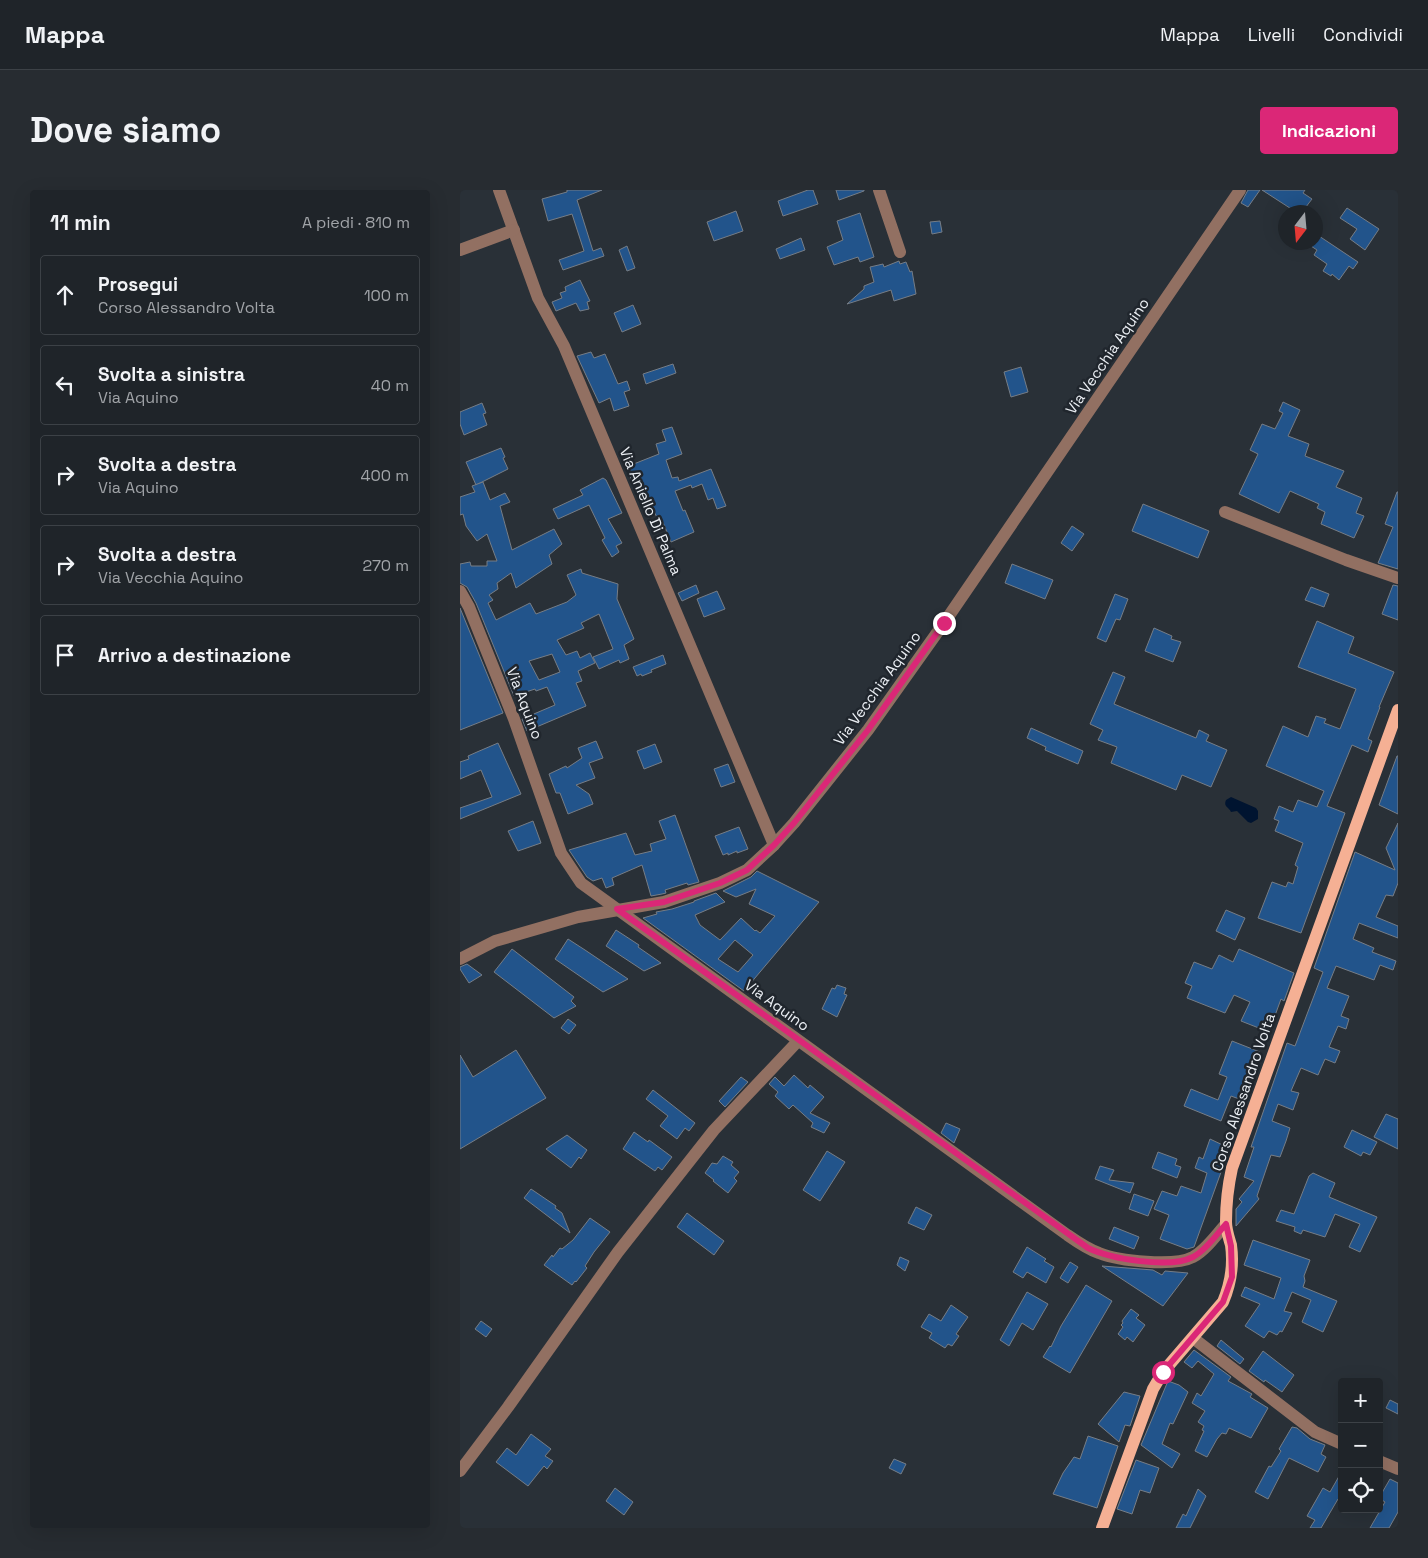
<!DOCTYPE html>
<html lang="it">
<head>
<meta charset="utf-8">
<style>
  body { margin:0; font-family:"Space Grotesk",sans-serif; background:#272c31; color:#f1f3f6 }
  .controls { position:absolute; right:15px; bottom:15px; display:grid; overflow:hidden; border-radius:5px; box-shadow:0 5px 20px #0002 }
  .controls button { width:45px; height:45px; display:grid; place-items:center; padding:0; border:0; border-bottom:1px solid #3c4146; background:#1f2429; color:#f1f3f6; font:25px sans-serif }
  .compass { position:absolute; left:818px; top:15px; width:45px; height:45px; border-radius:50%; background:#1f2429; box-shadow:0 5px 20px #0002; rotate:196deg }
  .stop { position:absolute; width:15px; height:15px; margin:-11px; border:4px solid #db2777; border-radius:50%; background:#fff }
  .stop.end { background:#db2777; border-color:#fff; box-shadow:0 1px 5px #0008 }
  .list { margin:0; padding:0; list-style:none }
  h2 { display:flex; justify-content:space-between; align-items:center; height:65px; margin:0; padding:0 20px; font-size:21px }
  h2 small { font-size:16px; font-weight:400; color:#a1a4a8 }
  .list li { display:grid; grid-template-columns:32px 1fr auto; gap:15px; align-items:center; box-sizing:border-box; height:80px; margin:0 10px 10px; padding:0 10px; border:1px solid #3c4146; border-radius:5px }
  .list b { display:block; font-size:19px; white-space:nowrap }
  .list p { margin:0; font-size:16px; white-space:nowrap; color:#a1a4a8 }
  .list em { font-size:16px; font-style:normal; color:#a1a4a8 }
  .icon { flex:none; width:28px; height:28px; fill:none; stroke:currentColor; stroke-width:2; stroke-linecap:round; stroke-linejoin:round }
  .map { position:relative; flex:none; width:938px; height:1338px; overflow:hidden; border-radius:5px }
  header { display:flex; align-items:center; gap:30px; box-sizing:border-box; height:70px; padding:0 25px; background:#1f2429; border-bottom:1px solid #3c4146 }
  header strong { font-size:24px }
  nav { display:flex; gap:28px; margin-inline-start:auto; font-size:18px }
  .intro { display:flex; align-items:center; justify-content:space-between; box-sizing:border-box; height:120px; padding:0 30px }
  h1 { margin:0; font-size:35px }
  .button { padding:12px 22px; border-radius:5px; background:#db2777; color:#fff; font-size:18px; font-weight:700 }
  main { display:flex; gap:30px; padding:0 30px }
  aside { flex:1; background:#1f2429; border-radius:5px; box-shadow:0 5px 20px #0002 }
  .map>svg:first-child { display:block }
</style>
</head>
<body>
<header>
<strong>Mappa</strong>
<nav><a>Mappa</a><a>Livelli</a><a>Condividi</a></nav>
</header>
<div class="intro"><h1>Dove siamo</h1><a class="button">Indicazioni</a></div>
<main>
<aside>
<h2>11 min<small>A piedi · 810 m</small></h2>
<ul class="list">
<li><svg class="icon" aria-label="ahead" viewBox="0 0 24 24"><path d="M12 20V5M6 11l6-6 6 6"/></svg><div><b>Prosegui</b><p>Corso Alessandro Volta</p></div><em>100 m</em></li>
<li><svg class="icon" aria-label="left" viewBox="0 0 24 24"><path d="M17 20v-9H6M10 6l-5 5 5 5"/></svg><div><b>Svolta a sinistra</b><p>Via Aquino</p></div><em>40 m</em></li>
<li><svg class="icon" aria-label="right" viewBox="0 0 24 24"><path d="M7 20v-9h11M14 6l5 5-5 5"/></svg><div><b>Svolta a destra</b><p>Via Aquino</p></div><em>400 m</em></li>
<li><svg class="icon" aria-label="right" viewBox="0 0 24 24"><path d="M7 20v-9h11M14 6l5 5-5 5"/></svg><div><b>Svolta a destra</b><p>Via Vecchia Aquino</p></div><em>270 m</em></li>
<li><svg class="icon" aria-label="arrive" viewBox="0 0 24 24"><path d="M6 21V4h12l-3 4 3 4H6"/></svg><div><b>Arrivo a destinazione</b></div></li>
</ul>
</aside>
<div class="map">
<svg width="938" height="1338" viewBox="0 0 938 1338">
  <rect width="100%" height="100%" fill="#293037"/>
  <path fill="#001430" d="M771,607L796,618L798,621V629L791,633L788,632L777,621L771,622C769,617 763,617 766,610Z"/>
  <g fill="#22548b" stroke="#767d86" fill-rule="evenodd">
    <polygon points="107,0 142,0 117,10 133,61 141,58 144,66 103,80 99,70 124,61 112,24 88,31 82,9 107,2"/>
    <polygon points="348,0 353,0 358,14 323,26 318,11"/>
    <polygon points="376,0 404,0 404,1 379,10"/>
    <polygon points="788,0 800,0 788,17 781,13"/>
    <polygon points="802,0 845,0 843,3 852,9 842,22 836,22"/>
    <polygon points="887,18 919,39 905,60 890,49 897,39 880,28"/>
    <polygon points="276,21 283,41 254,51 247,32"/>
    <polygon points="400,23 414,67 400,72 398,67 374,75 367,57 383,50 377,31"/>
    <polygon points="480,31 482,42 472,44 470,32"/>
    <polygon points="856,44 898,72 893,79 889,76 879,90 872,84 871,86 863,81 867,74 854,65 857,60 845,52 856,52"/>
    <polygon points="341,48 345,60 320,69 316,59"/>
    <polygon points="167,56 175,78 167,81 159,60"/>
    <polygon points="439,71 440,74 446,72 450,82 452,81 456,104 434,111 431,100 387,114 404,99 404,96 414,92 410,77 423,74 424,77"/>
    <polygon points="120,90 130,111 127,112 129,119 120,121 116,113 96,121 92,112 102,108 100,103 106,101 105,97"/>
    <polygon points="173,115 181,134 162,142 154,123"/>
    <polygon points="131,162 134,168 145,164 158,194 167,191 170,200 164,202 169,216 154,221 150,208 139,213 117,166"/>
    <polygon points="213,174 216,183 186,194 183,184"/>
    <polygon points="561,177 568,202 551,207 544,182"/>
    <polygon points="823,212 840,220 828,246 849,254 845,266 884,281 876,297 902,308 896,323 904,326 894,348 861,334 865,322 857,318 859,314 830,301 819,323 779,304 798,264 790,260 802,234 815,239 823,223 819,221"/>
    <polygon points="22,213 26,223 23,224 27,235 4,245 0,234 0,222"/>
    <polygon points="212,237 222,264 206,270 212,288 218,287 219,291 251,279 266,316 257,319 253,308 248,310 242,294 232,298 231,295 215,301 223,321 225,320 234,342 211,352 202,330 198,330 189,310 181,312 166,277 199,264 196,254 206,251 202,240"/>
    <polygon points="41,258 45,267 43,268 48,279 16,295 6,272"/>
    <polygon points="143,288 146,290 162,323 148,329 162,353 156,356 159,362 152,367 142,350 145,348 129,315 98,329 93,319 123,305 120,300"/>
    <path d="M23,292L30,310L45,303L50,312L40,316L52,360L94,339L102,354L89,365L92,374L56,398L51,383L37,393L38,399L29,405L33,410L28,413L36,430L70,413L76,424L107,412L116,405L107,385L121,379L122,383L158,394L157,409L174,449L164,455L169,469L160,473L159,470L139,479L133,467L153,459L139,424L121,433L124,438L97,450L106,465L117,461L120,468L130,463L135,473L118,481L122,491L116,493L126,516L67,541L62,529L95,515L87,497L76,501L75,499L54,506L16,413L7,397L0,393V374L10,372L11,376H27V371H37L27,344L17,351L6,336L3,324L0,325V307L15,302L12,296ZM92,464L100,482L79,490L69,471Z"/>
    <polygon points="937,302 938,302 938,379 918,373 933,337 925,334"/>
    <polygon points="683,314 749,341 738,368 672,341"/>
    <polygon points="612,336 624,344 612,361 601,353"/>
    <polygon points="552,374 593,390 585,409 545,393"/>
    <polygon points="236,395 239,403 222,411 218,403"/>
    <polygon points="933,395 938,396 938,430 922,424"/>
    <polygon points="851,397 869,404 864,417 845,410"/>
    <polygon points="257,401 265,419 244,427 237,409"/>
    <polygon points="655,404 668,409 660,430 656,429 646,452 637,448"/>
    <polygon points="0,418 43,523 0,540"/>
    <polygon points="857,431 894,447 888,463 934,482 919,517 920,517 908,549 912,551 908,562 892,555 867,616 885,623 841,743 798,728 812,692 826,697 828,692 833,694 838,677 835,675 843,653 815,641 819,631 814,629 819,616 833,622 838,610 857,617 864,601 806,576 823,536 848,547 856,526 866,529 864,533 880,539 896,499 838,477"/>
    <polygon points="694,438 712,446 711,449 721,452 713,472 685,461"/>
    <polygon points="203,465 206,474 191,480 192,482 182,486 181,484 177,486 173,477"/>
    <polygon points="653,482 665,487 654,514 736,548 739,540 749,545 746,551 767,560 751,597 722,585 716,600 651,573 657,557 638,550 643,540 630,534"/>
    <polygon points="571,538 623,561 618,574 585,560 586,557 567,548"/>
    <polygon points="136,551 143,568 129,573 135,588 116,595 129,604 133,614 108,624 100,603 96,603 89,584 106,576 107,578 122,568 118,558"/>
    <polygon points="38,553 61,604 0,629 0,618 32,607 21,580 0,589 0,572 9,569 8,566 17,562"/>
    <polygon points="195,554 202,572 184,579 177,561"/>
    <polygon points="937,566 938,566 938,624 919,615"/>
    <polygon points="268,574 275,592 261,597 254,579"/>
    <polygon points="215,625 239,692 228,695 227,693 205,700 206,703 202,704 191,706 182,675 152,688 154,695 146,698 142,688 133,691 127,687 109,660 166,643 175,665 192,661 190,654 206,649 199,631"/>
    <polygon points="73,631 81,653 58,661 48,641"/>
    <polygon points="938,633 938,693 933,706 926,705 916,727 938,736 938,748 899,733 893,749 914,758 912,762 936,771 933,780 920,775 914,790 876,776 867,798 889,806 881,826 889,829 886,839 878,836 869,857 880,861 875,873 865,869 858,885 841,878 831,901 839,903 833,920 818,914 812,931 830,938 826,951 820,967 811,965 797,1006 799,1009 776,1036 776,1019 782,1012 779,1009 794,991 784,987 794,957 791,957 827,853 835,856 863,782 854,778 895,662 935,680 926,658"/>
    <polygon points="279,637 288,659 277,663 277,661 268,665 268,663 263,665 255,646"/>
    <path d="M297,681L359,712L284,801L183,728L197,724L196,722L212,719L234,712V711L256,703L265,712L235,725L240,735L260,750L281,728L295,741L296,740L300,743L315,726L289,714L296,699L276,707L263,701L291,687ZM275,750L293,765L278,782L258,769Z"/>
    <polygon points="766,720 785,728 775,750 756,741"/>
    <polygon points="156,740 179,755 178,757 201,773 184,781 146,756"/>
    <polygon points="108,749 125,760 168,789 143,802 95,769"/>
    <polygon points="52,759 114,807 111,811 116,816 94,828 34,782"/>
    <polygon points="779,759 834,783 824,811 821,809 809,842 781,831 790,812 774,805 765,823 727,808 732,796 725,793 734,772 752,779 759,765 773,772"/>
    <polygon points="7,774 22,785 9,793 0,779 0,777"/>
    <polygon points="377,795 386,798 384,804 387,805 377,827 362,819 372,798 375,799"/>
    <polygon points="108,829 116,835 109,844 101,838"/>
    <polygon points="772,851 800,862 782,910 771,906 761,931 724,916 731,899 758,910 767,887 759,884"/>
    <polygon points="56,860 86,908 0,959 0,865 13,887"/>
    <polygon points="334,885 348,898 350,895 364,907 350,923 370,933 364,943 351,937 353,933 333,915 329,919 315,906 318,902 309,894 315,887 324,896"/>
    <polygon points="281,887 288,892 265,917 259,911"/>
    <polygon points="193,900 235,933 229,941 225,938 217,949 200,936 208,926 186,909"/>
    <polygon points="926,924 938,929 938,959 914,947"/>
    <polygon points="486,933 500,939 494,953 481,943"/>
    <polygon points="892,940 917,952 910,965 903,962 901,966 884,957"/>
    <polygon points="174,942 188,952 189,950 212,967 202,980 198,977 195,981 163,959"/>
    <polygon points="107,945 127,960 121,969 119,967 111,978 86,959"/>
    <polygon points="750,949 767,957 766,959 769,960 734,1057 727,1059 700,1049 709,1025 694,1019 702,1001 717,1006 721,996 741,1003 747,983 735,978 739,967 743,969"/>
    <polygon points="367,961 385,972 360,1011 343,1000"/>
    <polygon points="698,962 717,969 715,975 721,977 717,988 692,978"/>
    <polygon points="263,966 273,972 271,975 279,982 274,988 277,991 268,1003 253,991 254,990 245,983 252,973 257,974"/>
    <polygon points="640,976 654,980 649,990 674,993 670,1003 635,989"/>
    <polygon points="853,983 875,993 869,1007 917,1027 900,1062 889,1057 900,1034 875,1024 865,1047 843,1040 841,1044 834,1041 835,1037 816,1031 821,1020 834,1024 849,986"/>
    <polygon points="71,999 96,1016 95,1018 102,1023 110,1043 64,1008"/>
    <polygon points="674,1004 694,1011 688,1026 669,1019"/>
    <polygon points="456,1017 472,1025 464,1040 448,1033"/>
    <polygon points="227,1023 264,1051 254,1065 217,1037"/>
    <polygon points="130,1028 150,1042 134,1062 125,1076 127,1078 116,1092 115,1091 112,1095 84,1075 92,1065 93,1067 100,1058 102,1059 113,1050"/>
    <polygon points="654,1037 679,1047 674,1059 649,1049"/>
    <polygon points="793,1050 850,1070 844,1086 845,1091 843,1097 877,1111 863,1142 842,1132 851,1110 832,1102 824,1121 832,1123 822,1142 820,1141 817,1145 809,1141 804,1148 785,1136 800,1114 781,1106 785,1097 814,1109 821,1088 784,1075"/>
    <polygon points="567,1057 586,1069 584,1071 594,1077 586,1093 567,1082 563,1088 553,1082"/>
    <polygon points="440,1067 449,1071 445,1081 437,1075"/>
    <polygon points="610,1072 618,1077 608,1093 600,1088"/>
    <polygon points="642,1076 693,1080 702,1085 705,1081 728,1083 703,1116"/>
    <polygon points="626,1095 652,1111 610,1183 583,1167 590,1156 591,1157 601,1136"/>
    <polygon points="567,1102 588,1114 573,1140 562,1133 549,1156 540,1150"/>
    <polygon points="491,1115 508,1127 496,1144 499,1146 492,1156 488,1154 485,1158 469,1148 472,1143 461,1137 469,1124 481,1131"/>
    <polygon points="671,1119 679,1125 676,1128 685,1135 673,1152 667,1147 665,1150 658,1144 663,1137 661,1135 663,1133 662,1131"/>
    <polygon points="21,1131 32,1139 26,1147 15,1139"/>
    <polygon points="761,1150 784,1169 780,1174 757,1156"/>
    <polygon points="734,1160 771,1187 768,1191 792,1204 790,1207 808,1218 791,1248 769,1238 766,1244 762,1243 757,1249 747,1267 735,1261 744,1241 742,1240 744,1236 738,1232 745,1221 732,1213 737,1203 741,1206 754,1184 738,1171 732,1178 724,1172"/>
    <polygon points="803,1161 834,1185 822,1202 805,1190 804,1192 789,1181"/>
    <polygon points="708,1191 719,1195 728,1202 713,1234 710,1233 702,1254 720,1264 712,1278 681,1255"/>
    <polygon points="664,1202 680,1206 670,1236 665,1235 659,1252 638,1234"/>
    <polygon points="930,1210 938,1214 938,1224 926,1218"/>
    <polygon points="832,1237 837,1238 850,1249 865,1255 861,1264 866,1267 858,1282 829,1268 808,1309 795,1302 809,1276 811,1277 821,1261 819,1259"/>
    <polygon points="71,1244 91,1259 85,1266 93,1271 87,1279 84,1276 68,1296 36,1272 47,1258 56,1265"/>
    <polygon points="628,1246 658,1256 637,1318 593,1304 603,1283 614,1267 620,1269"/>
    <polygon points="434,1269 446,1274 441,1284 429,1278"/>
    <polygon points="676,1270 699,1278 690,1303 680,1300 672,1324 657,1319"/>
    <polygon points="882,1281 882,1312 878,1309 861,1338 850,1338 855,1330 847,1326 863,1298 870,1302"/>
    <polygon points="930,1289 938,1293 938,1322 929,1338 910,1338 925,1312 919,1308"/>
    <polygon points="155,1298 173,1312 164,1325 146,1311"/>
    <polygon points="738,1299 746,1306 730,1338 716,1338 723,1324 726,1326"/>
  </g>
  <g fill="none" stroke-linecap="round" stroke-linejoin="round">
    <g stroke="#927062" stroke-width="12">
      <polyline points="39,0 78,108 104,156 314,655"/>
      <polyline points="419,0 440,62"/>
      <polyline points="0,60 54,40"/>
      <polyline points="765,322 886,370 938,388"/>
      <path d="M0,401L9,417L54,529L101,663L121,693L606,1044C616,1051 627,1059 639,1063C659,1071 714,1077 733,1067C746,1060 756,1045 766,1034"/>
      <polyline points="0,769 35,751 118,727 204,712 260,693 287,680 314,655 334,633 408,540 484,433 780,0"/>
      <polyline points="733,1148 855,1242 882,1254"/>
      <polyline points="919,1271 938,1279"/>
      <polyline points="0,1281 48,1217 158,1062 254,940 338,851"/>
    </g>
    <path stroke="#f5b094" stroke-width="12" d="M642,1338L693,1199L703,1182L763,1112C771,1093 774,1076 771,1055C769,1048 766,1040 766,1032C766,1014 768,996 772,978L938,520"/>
  </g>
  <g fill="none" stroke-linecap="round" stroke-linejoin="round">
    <path stroke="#db2777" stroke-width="6" d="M484,433L408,540L334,633L314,655L287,680L260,693L204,712L157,719L628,1058C651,1069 710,1079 733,1067C746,1060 756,1045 766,1034L771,1056L772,1087L763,1112L703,1182"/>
  </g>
  <g text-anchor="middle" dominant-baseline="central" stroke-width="5" stroke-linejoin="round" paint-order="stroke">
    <g font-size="15" fill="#ebeff4" stroke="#20262d">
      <text transform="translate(647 166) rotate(-56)">Via Vecchia Aquino</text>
      <text transform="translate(191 321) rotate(67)">Via Aniello Di Palma</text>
      <text transform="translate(417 498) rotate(-54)">Via Vecchia Aquino</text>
      <text transform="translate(65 513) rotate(69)">Via Aquino</text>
      <text transform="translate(317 815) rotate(36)">Via Aquino</text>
      <text transform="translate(783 902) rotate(-71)">Corso Alessandro Volta</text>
    </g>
  </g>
</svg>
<div class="controls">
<button>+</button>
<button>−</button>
<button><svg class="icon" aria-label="locate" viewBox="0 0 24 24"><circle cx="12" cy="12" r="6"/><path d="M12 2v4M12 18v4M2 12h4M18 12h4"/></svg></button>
</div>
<svg class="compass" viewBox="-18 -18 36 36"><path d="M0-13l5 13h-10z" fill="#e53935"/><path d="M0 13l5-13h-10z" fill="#a1a4a8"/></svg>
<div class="stop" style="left:703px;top:1182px"></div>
<div class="stop end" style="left:484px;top:433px"></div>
</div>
</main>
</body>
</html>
